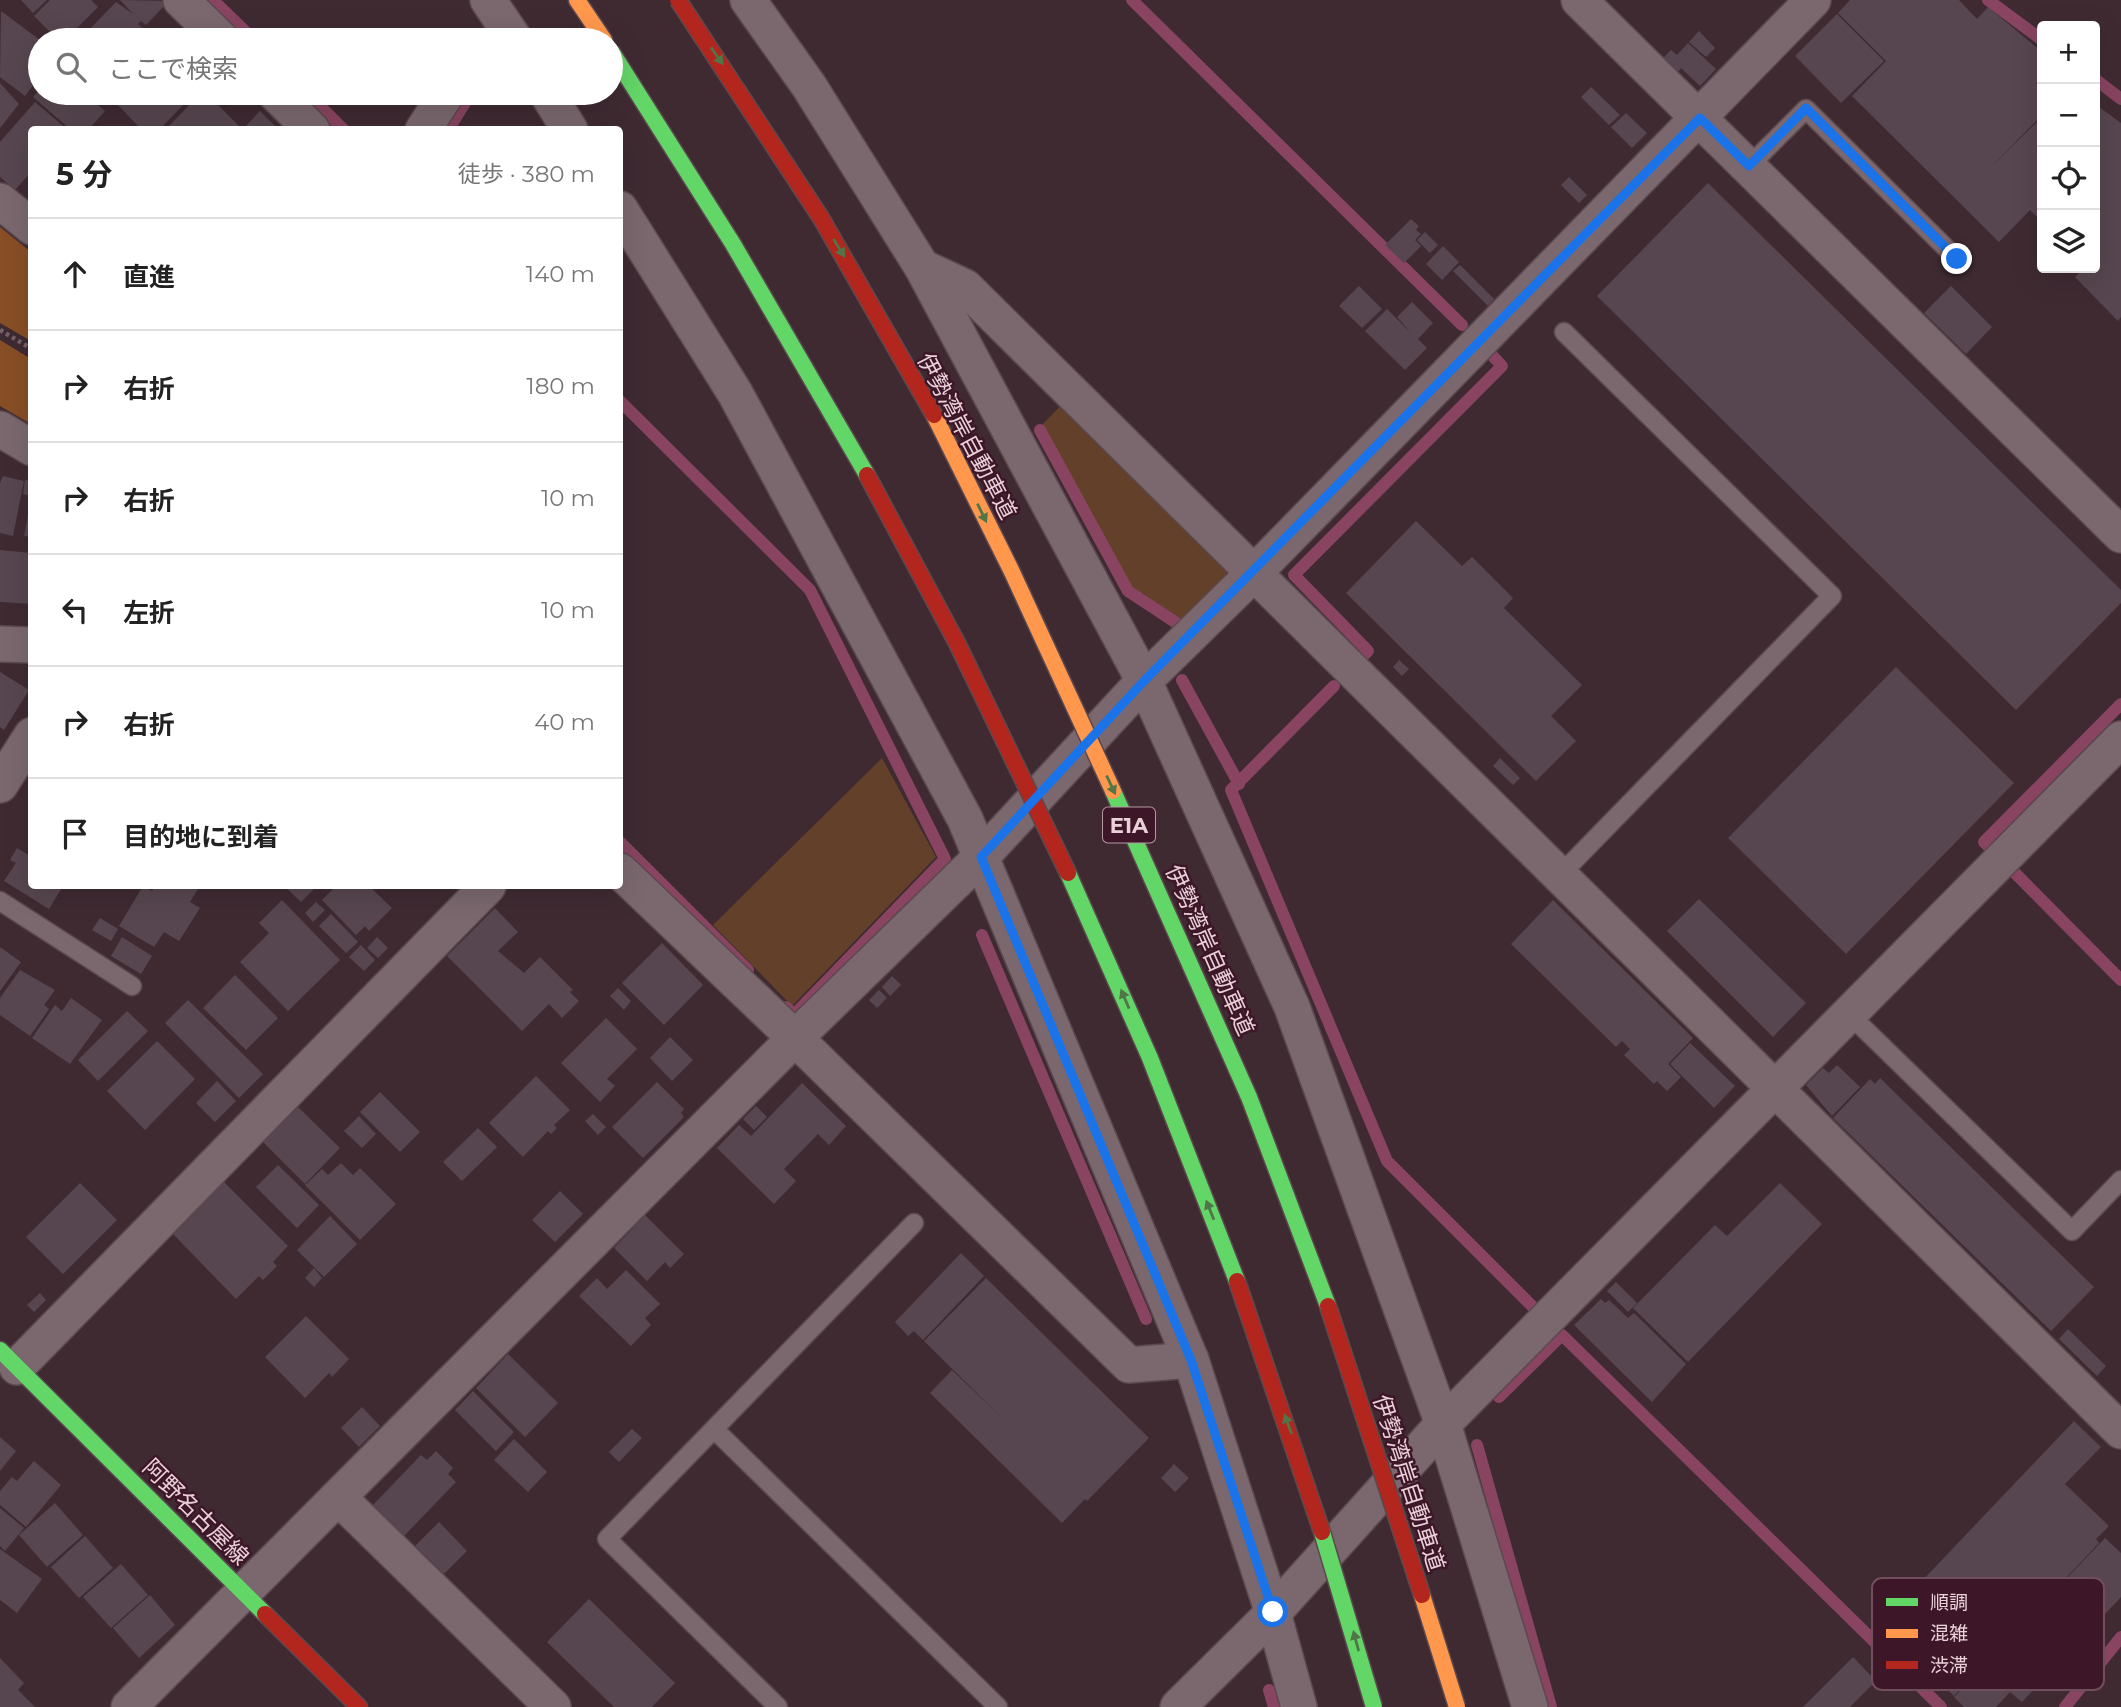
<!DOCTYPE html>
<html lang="ja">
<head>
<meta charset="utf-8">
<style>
  body { margin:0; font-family:Montserrat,"Noto Sans JP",sans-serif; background:#f2f2f2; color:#222 }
  .controls { position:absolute; right:21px; top:21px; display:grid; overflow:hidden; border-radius:7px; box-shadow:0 7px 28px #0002 }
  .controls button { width:63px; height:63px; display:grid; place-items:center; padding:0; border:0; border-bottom:2px solid #e0e0e0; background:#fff; color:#222; font:35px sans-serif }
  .stop { position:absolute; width:21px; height:21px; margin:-16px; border:5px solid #1a73e8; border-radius:50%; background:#fff }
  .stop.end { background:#1a73e8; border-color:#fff; box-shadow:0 2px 7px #0008 }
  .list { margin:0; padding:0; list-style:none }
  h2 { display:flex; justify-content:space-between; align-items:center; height:91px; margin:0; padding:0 28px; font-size:30px }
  h2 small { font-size:23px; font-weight:400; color:#767676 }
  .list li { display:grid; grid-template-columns:46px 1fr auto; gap:21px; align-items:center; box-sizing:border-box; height:112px; padding:0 28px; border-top:2px solid #e0e0e0 }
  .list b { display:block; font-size:26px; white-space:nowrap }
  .list em { font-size:23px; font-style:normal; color:#767676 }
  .icon { flex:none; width:38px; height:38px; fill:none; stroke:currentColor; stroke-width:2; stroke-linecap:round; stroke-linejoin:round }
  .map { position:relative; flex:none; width:2121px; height:1707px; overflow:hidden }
  .search { position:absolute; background:#fff; box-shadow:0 7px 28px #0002; left:28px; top:28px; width:595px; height:77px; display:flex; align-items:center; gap:18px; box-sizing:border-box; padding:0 24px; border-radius:38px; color:#767676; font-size:26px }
  .panel { position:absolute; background:#fff; box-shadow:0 7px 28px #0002; left:28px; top:126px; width:595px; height:763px; border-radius:7px }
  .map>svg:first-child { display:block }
</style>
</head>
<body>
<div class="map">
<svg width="2121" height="1707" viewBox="0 0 2121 1707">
  <rect width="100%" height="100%" fill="#3f2a32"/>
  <g fill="#624029">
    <polygon points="1064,402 1226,561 1226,580 1183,623 1130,587 1041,426"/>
    <polygon points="882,758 936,857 792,1006 713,925"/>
  </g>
  <g fill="#884f26">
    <polygon points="0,227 31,252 31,341 0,323"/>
    <polygon points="0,340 31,359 31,424 0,406"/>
  </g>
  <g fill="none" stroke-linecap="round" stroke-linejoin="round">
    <g stroke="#884460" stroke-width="12">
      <polyline points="213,0 254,40"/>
      <polyline points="1132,0 1462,325"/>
      <polyline points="1988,0 2042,40"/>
      <polyline points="2095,79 2121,99"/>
      <polyline points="307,93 344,130"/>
      <polyline points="448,130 471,93"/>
      <polyline points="620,401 810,590 945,859 794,1015 786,1007"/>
      <polyline points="1040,430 1128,591 1178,624"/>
      <polyline points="1363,656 1368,651 1294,575 1502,366 1489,352"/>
      <polyline points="1182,680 1239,784"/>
      <polyline points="1334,686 1231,790 1387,1161 1536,1310"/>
      <polyline points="620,842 748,970"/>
      <polyline points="1990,848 1984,842 2121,704"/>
      <polyline points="2015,873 2121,980"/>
      <polyline points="982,935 1146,1319"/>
      <polyline points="1499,1397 1562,1335 1941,1707"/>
      <polyline points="1477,1445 1551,1707"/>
      <polyline points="1269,1690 1274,1707"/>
      <polyline points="2065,1707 2121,1637"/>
    </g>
  </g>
  <g fill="#57464f">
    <polygon points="21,0 47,0 33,13"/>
    <polygon points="50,0 91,0 98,7 65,40 58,40 34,16"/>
    <polygon points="120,0 169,1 146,25 141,21 138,24 148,34 142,40 79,40 116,2 133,14"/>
    <polygon points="1850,0 1959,0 1977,19 1988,7 2042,52 2042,115 1988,170 2042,117 2042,222 2030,210 1999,242 1852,96 1886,61 1838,13"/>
    <polygon points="1,11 40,40 40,76 25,96 0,77"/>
    <polygon points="1837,14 1884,61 1841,103 1795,56"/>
    <polygon points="1699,31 1715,48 1706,57 1689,42"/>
    <polygon points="1688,43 1716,69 1700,86 1681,68 1677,73 1662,59 1671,50 1677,55"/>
    <polygon points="0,83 19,104 0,128"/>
    <polygon points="1591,87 1620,115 1609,125 1581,97"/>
    <polygon points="40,89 40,93 84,93 105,111 88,130 71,130 33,97"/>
    <polygon points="123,93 175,93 185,103 159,130 142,130 114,101"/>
    <polygon points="200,94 210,104 213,100 240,127 237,130 171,130 168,127"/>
    <polygon points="35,102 68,130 32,130 32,171 15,190 0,177 0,142"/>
    <polygon points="2095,104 2121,123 2121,317 2118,321 2075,277 2084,268 2095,268"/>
    <polygon points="260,111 279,130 242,130"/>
    <polygon points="1626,113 1647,133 1632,148 1611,127"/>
    <polygon points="1569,177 1587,195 1579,203 1561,185"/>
    <polygon points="1708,183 2121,590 2121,603 2016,710 1597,296"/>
    <polygon points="1411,219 1419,226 1416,230 1421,234 1415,240 1421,246 1404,263 1385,245"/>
    <polygon points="1425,232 1438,245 1430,253 1417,240"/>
    <polygon points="1443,246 1459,262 1442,280 1426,264"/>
    <polygon points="1460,265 1494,299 1488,306 1453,271"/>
    <polygon points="1359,286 1382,309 1362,328 1339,306"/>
    <polygon points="1951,286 1992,327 1966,354 1924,313"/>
    <polygon points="1412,302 1433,323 1418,339 1427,348 1405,370 1365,331 1387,309 1411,333 1397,317"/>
    <polygon points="3,476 24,481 13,536 0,533 0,483"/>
    <polygon points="25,480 32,481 30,496 23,494"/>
    <polygon points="30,504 32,504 32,537 24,536"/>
    <polygon points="1416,521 1462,566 1472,557 1513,598 1504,608 1582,685 1551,716 1576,741 1536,781 1346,593"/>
    <polygon points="0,550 32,553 32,604 0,602"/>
    <polygon points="1399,660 1409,669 1402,676 1393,667"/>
    <polygon points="1896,667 2014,783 1846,954 1728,838"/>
    <polygon points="0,672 29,690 4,730 0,727"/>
    <polygon points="1500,758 1520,778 1513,785 1493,766"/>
    <polygon points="17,848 32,857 32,886 63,886 49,909 4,881 16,863 10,860"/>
    <polygon points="143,886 152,891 155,886 199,887 190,902 200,908 179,941 164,932 154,947 119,926"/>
    <polygon points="284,886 317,886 301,902"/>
    <polygon points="336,886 369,886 392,908 369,931 365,926 356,935 322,900"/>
    <polygon points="1699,899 1806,1003 1773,1037 1667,931"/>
    <polygon points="282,900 340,960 288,1011 240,962 269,933 259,923"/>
    <polygon points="1553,900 1693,1038 1668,1064 1681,1077 1667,1091 1657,1081 1654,1084 1624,1055 1630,1049 1622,1041 1616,1047 1511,944"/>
    <polygon points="316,902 325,910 313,922 305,913"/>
    <polygon points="495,908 518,932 498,951 524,973 540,957 573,990 570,992 579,1001 562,1018 549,1004 522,1031 447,956"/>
    <polygon points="331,914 358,942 346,953 319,926"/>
    <polygon points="100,918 118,929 111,941 92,930"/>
    <polygon points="122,937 152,956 141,974 111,956"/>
    <polygon points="377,937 388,948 378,958 367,948"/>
    <polygon points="662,943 703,985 664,1025 622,983"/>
    <polygon points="361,945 375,960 364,971 349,957"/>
    <polygon points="0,947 21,962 0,991"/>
    <polygon points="20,970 55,990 44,1005 49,1009 30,1036 0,1015 0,998"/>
    <polygon points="235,975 278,1018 246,1050 203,1008"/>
    <polygon points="892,976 901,985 890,996 882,987"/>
    <polygon points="618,988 631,1001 624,1010 610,996"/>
    <polygon points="879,990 887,998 877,1008 869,1000"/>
    <polygon points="71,998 102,1020 70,1064 32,1038 55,1005 62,1011"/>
    <polygon points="188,1000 263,1074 239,1098 165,1023"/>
    <polygon points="127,1011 148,1031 98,1081 78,1060"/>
    <polygon points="606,1018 637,1049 607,1079 615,1086 600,1102 561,1063"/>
    <polygon points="670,1037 693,1060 672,1081 650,1058"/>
    <polygon points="157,1041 195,1079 145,1130 107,1091"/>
    <polygon points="1690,1043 1735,1086 1714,1108 1670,1064"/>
    <polygon points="1837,1065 1860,1087 1832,1116 1806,1085 1823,1068 1829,1073"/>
    <polygon points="536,1076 570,1110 554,1125 557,1128 551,1134 548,1131 523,1157 489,1123"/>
    <polygon points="1880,1078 2094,1287 2051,1331 1833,1118 1870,1079 1875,1084"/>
    <polygon points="217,1081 236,1101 215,1122 196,1103"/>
    <polygon points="657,1082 684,1109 681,1113 684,1117 643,1158 612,1127"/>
    <polygon points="802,1083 846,1126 829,1145 818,1134 784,1169 796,1181 774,1204 717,1148 739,1125 751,1136"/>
    <polygon points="380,1092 420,1132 400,1152 360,1112"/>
    <polygon points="756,1106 767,1117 754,1130 743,1119"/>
    <polygon points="298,1107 340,1148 305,1184 263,1142"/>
    <polygon points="593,1114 606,1127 598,1135 585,1121"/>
    <polygon points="359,1116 376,1134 362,1148 344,1131"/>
    <polygon points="478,1128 497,1147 462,1181 443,1162"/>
    <polygon points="341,1163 353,1175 360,1168 396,1204 360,1240 305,1185 322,1169 328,1175"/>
    <polygon points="278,1165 319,1205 297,1228 256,1187"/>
    <polygon points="223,1181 288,1246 273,1262 277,1266 263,1280 259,1276 236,1299 172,1233"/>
    <polygon points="80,1183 117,1220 63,1274 26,1237"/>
    <polygon points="1780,1183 1822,1224 1688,1362 1633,1308 1715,1225 1727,1236"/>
    <polygon points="560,1191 583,1214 555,1242 532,1220"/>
    <polygon points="645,1215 684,1254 670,1268 665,1262 647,1281 614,1248"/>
    <polygon points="330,1216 357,1244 324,1277 297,1250"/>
    <polygon points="961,1253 984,1276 923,1340 914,1331 908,1336 895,1322"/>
    <polygon points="314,1268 322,1278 314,1287 305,1278"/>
    <polygon points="626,1270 660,1304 645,1318 651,1325 631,1346 579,1296 597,1278 607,1289"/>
    <polygon points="986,1278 1149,1438 1087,1501 1085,1499 1062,1523 930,1393 952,1370 1004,1420 924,1341"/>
    <polygon points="1616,1282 1637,1303 1628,1312 1607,1291"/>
    <polygon points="40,1293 46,1300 34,1312 27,1305"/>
    <polygon points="1601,1299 1605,1303 1609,1300 1628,1318 1634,1313 1686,1364 1652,1402 1574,1325"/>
    <polygon points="306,1316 349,1359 332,1377 329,1373 305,1398 265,1357"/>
    <polygon points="2068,1329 2106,1366 2097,1376 2059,1339"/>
    <polygon points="508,1354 558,1403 525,1437 476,1388"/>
    <polygon points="473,1391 514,1432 496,1451 455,1410"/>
    <polygon points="362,1407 380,1426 359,1447 341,1428"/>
    <polygon points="2074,1421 2101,1447 2065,1484 2109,1526 2096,1539 2099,1543 1954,1696 1880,1625"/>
    <polygon points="632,1429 642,1438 619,1462 609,1452"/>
    <polygon points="0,1437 16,1451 0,1471"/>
    <polygon points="514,1439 547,1472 528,1492 494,1460"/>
    <polygon points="436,1451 453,1468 448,1474 456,1482 404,1536 373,1505 421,1455 427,1460"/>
    <polygon points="34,1461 61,1485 26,1527 0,1505 0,1491 12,1477 17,1481"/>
    <polygon points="1174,1464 1189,1478 1175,1492 1161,1478"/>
    <polygon points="55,1503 83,1535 47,1567 19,1535"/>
    <polygon points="0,1508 24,1528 5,1551 0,1546"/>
    <polygon points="439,1522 467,1551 444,1574 415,1546"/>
    <polygon points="85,1536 113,1568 79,1598 51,1567"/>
    <polygon points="2105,1538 2121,1553 2121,1597 2080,1641 2088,1649 2079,1660 2070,1651 2022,1702 2010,1692 1996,1707 1964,1707 1954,1697"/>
    <polygon points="0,1549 42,1579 17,1613 0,1600"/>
    <polygon points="121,1564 148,1595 111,1628 83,1597"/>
    <polygon points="150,1595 175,1625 139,1658 113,1628"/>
    <polygon points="589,1599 675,1683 652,1707 614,1707 547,1642"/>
    <polygon points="1853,1657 1876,1681 1850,1707 1803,1707"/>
    <polygon points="0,1658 24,1683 18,1690 35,1707 0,1707"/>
  </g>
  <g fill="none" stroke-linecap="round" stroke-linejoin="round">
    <defs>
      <g id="lane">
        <polyline points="1749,166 1806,109 1957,259"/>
        <polyline points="1559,876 1832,596 1564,332"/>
        <polyline points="0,901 132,986"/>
        <polyline points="1850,1015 2072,1231 2121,1180"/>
        <polyline points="714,1429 998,1707"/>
        <polyline points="778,1707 607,1539 914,1223"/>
      </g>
      <g id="street">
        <polyline points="181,0 222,40"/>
        <polyline points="488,0 515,40"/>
        <polyline points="748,0 809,86 922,267 1144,681 1292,1007 1443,1424 1530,1707"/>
        <polyline points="1579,0 2121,535"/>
        <polyline points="275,93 312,130"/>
        <polyline points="547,93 570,130"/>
        <polyline points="423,130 447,93"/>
        <polyline points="0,201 32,227"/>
        <polyline points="620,209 735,393 965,819 1191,1360 1273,1613 1299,1707"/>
        <polyline points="922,267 965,287 2121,1431"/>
        <polyline points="0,429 32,448"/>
        <polyline points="0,644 32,645"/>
        <polyline points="0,785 32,735"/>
        <polyline points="620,871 795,1038 1129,1365 1191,1360"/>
        <polyline points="17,1367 488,886"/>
        <polyline points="339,1498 553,1707"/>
        <polyline points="129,1707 795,1038 981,857 1144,681 1255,572 1813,0"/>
        <polyline points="1178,1707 1273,1613 1443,1424 2121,739"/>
      </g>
      <polyline id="fast" points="0,1350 265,1614"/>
      <polyline id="slow" points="577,0 604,40"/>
      <polyline id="jam" points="265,1614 359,1707"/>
    </defs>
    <use href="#lane" stroke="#5b494f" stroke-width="21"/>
    <use href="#street" stroke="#5b494f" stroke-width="38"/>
    <use href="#fast" stroke="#5b494f" stroke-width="19"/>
    <use href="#slow" stroke="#5b494f" stroke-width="19"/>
    <use href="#jam" stroke="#5b494f" stroke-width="19"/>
    <polyline stroke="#746369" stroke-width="4.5" stroke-dasharray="3.5 3.5" stroke-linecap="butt" points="0,330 32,349"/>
    <use href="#lane" stroke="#7a686e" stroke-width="18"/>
    <use href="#street" stroke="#7a686e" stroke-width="35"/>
    <use href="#fast" stroke="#63d668" stroke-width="16"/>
    <use href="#slow" stroke="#ff974d" stroke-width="16"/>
    <use href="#jam" stroke="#b3261e" stroke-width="16"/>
    <defs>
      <g id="fast-bridge">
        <polyline points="611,51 733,244 867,475"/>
        <polyline points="1113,791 1249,1097 1328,1306"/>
        <polyline points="1068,873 1150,1058 1237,1281"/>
        <polyline points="1322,1532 1374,1707"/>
      </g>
      <g id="slow-bridge">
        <polyline points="934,415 1012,572 1113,791"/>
        <polyline points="1422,1595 1457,1707"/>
      </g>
      <g id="jam-bridge">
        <polyline points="678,0 821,218 934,415"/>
        <polyline points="867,475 957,643 1068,873"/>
        <polyline points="1237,1281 1322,1532"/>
        <polyline points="1328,1306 1422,1595"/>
      </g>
    </defs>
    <use href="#fast-bridge" stroke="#5b494f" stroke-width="19" stroke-linecap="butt"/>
    <use href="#slow-bridge" stroke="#5b494f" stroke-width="19" stroke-linecap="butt"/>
    <use href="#jam-bridge" stroke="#5b494f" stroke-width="19" stroke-linecap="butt"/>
    <use href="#fast-bridge" stroke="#63d668" stroke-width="16"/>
    <use href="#slow-bridge" stroke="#ff974d" stroke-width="16"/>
    <use href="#jam-bridge" stroke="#b3261e" stroke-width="16"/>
  </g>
  <defs><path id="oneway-solid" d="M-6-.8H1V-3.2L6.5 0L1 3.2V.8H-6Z" transform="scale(1.75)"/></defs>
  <g fill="#507648">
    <use href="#oneway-solid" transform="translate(717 56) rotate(55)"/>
    <use href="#oneway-solid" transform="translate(839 248) rotate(58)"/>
    <use href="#oneway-solid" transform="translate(982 513) rotate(64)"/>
    <use href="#oneway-solid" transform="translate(1111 785) rotate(65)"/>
    <use href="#oneway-solid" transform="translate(1125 999) rotate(-113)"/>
    <use href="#oneway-solid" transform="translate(1210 1210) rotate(-112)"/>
    <use href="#oneway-solid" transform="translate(1288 1424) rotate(-110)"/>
    <use href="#oneway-solid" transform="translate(1356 1641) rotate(-105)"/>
  </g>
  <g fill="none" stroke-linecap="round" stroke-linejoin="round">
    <polyline stroke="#1a73e8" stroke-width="9" points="1273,1612 1191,1360 981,857 1144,681 1700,118 1749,166 1806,108 1957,259"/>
  </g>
  <g text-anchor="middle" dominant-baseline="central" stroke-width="5" stroke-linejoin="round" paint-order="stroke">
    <rect fill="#3d1727" stroke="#b698a4" stroke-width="2" x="1103" y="807.5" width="52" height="35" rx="5"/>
    <g font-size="21" font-weight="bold" fill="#ead0d9">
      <text x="1129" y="825">E1A</text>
    </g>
    <g font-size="23" fill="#ead0d9" stroke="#3d1727">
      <text transform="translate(967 436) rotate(62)">伊勢湾岸自動車道</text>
      <text transform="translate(1210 950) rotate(66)">伊勢湾岸自動車道</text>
      <text transform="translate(1409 1483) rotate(72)">伊勢湾岸自動車道</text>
      <text transform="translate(196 1512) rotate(45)">阿野名古屋線</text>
    </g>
  </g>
  <rect x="1872" y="1578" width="232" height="112" rx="10" fill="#3d1727" stroke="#714e5c" stroke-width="2"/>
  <rect x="1886" y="1598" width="32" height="8" fill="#63d668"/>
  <rect x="1886" y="1629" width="32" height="9" fill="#ff974d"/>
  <rect x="1886" y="1661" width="32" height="8" fill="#b3261e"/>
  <g font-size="19" fill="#ead0d9">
    <text x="1930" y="1609">順調</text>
    <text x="1930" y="1640">混雑</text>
    <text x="1930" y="1672">渋滞</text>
  </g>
</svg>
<div class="controls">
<button>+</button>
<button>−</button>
<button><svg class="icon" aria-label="locate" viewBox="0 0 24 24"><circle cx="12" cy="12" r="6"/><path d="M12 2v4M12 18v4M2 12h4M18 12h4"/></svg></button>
<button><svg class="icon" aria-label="layers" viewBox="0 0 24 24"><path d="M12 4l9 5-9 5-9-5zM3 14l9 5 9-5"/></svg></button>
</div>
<div class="stop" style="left:1273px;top:1612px"></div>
<div class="stop end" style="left:1957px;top:259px"></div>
<div class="search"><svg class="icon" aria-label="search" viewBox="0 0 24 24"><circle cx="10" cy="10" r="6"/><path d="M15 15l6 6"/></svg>ここで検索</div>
<section class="panel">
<h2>5 分<small>徒歩 · 380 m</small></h2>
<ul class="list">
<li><svg class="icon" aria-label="ahead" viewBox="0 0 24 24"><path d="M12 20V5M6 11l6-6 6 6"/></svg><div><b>直進</b></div><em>140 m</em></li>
<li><svg class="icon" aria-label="right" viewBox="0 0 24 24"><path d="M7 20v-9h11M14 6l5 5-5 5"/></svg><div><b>右折</b></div><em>180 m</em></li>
<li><svg class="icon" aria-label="right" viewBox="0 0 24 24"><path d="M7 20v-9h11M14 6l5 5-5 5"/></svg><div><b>右折</b></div><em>10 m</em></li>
<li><svg class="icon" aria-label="left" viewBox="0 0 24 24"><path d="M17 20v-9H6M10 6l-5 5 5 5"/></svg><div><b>左折</b></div><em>10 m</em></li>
<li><svg class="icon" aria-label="right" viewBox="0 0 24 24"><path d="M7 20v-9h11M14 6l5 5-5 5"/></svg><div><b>右折</b></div><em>40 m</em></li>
<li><svg class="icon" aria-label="arrive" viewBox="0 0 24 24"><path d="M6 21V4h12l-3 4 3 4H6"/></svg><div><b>目的地に到着</b></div></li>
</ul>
</section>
</div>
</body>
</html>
